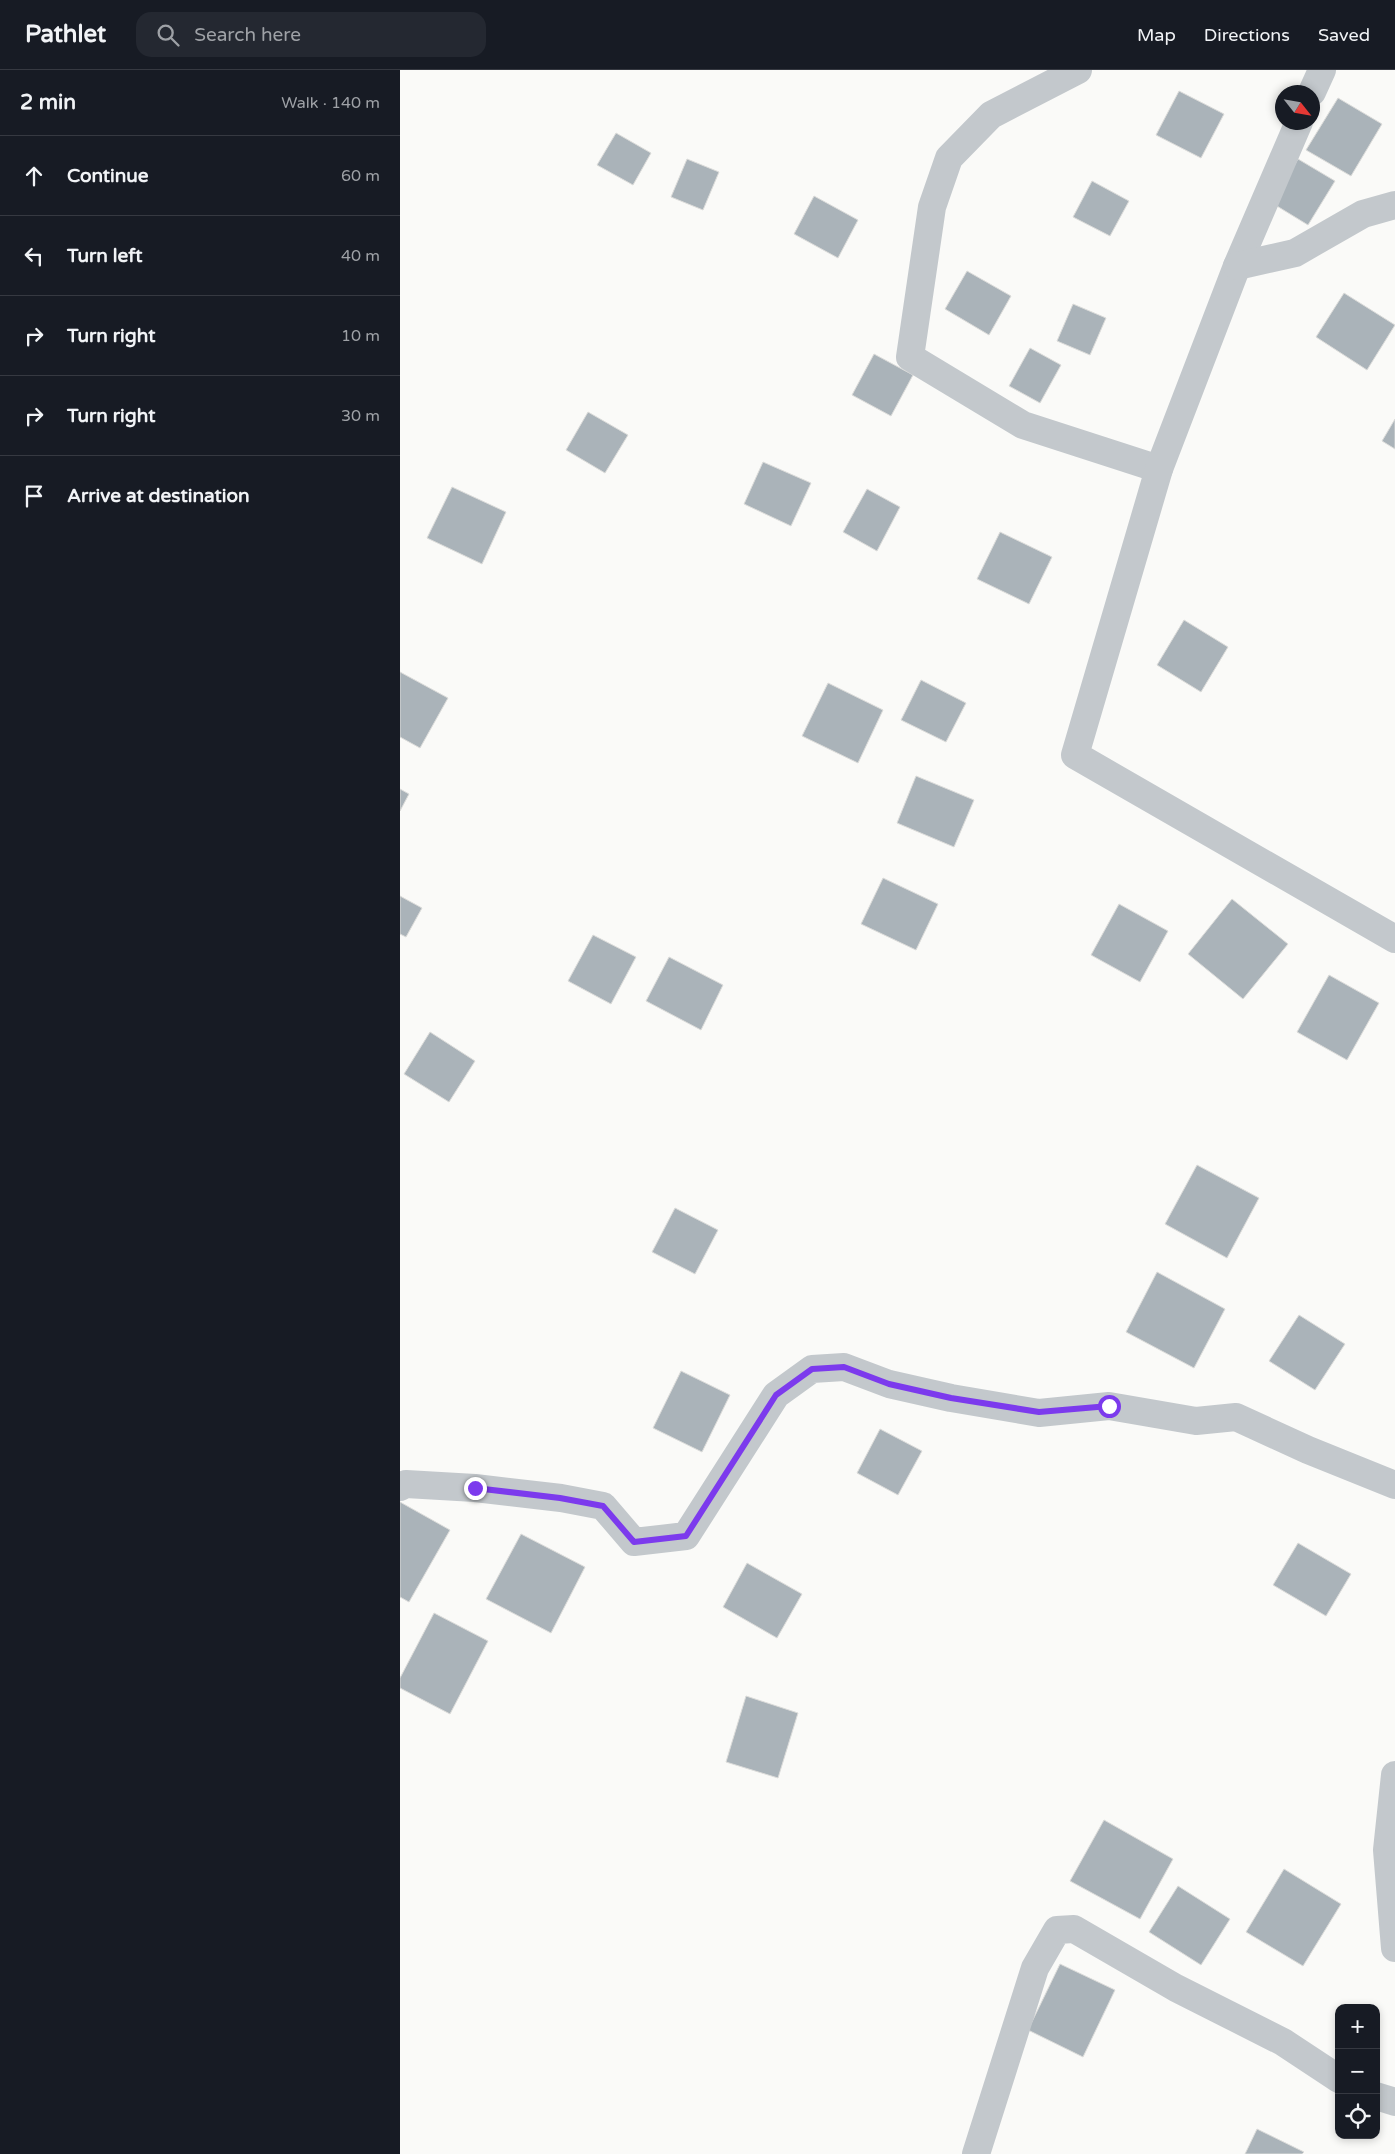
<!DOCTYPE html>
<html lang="en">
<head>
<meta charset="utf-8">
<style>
  body { margin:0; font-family:"Varela Round",sans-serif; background:#242831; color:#f1f3f6 }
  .controls { position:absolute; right:15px; bottom:15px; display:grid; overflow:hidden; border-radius:10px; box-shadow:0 2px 8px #0003 }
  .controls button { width:45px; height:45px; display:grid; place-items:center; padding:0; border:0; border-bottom:1px solid #363941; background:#171b24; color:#f1f3f6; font:25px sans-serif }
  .compass { position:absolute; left:875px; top:15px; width:45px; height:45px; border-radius:50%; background:#171b24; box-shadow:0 2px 8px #0003; rotate:121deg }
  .stop { position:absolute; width:15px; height:15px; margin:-11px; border:4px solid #7c3aed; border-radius:50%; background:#fff }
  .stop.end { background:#7c3aed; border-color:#fff; box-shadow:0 1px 5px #0008 }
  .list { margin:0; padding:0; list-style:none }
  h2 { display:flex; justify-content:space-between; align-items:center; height:65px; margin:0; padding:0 20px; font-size:21px }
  h2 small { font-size:16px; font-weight:400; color:#9ea1a6 }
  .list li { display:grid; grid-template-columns:32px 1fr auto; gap:15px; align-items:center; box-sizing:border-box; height:80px; padding:0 20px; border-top:1px solid #363941 }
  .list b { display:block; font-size:19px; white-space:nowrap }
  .list em { font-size:16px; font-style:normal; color:#9ea1a6 }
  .icon { flex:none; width:28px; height:28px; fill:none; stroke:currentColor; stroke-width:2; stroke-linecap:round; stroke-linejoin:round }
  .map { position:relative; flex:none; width:995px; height:2084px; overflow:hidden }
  header { display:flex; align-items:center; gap:30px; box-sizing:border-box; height:70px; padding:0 25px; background:#171b24; border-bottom:1px solid #363941 }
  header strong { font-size:24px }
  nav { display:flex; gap:28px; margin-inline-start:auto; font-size:18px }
  .search { width:350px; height:45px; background:#242831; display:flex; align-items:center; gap:12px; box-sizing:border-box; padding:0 18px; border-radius:15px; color:#9ea1a6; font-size:19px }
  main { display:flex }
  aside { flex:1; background:#171b24 }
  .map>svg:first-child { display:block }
</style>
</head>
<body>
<header>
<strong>Pathlet</strong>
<div class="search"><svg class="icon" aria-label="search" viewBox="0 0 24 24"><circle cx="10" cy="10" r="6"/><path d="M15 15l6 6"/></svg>Search here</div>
<nav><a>Map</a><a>Directions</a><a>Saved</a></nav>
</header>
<main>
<aside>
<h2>2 min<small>Walk · 140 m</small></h2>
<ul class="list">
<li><svg class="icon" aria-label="ahead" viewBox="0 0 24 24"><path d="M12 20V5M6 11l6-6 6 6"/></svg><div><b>Continue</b></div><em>60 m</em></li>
<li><svg class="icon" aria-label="left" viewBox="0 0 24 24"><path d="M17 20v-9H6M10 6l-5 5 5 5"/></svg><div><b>Turn left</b></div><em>40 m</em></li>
<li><svg class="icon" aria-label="right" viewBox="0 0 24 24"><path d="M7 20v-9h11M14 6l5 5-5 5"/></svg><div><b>Turn right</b></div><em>10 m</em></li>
<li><svg class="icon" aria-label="right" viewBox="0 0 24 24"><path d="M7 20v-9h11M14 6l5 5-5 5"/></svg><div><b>Turn right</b></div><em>30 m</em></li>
<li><svg class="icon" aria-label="arrive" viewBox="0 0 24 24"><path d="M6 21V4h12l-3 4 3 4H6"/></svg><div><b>Arrive at destination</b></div></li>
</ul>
</aside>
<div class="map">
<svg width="995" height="2084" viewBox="0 0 995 2084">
  <rect width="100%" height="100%" fill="#fafaf8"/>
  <g fill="#aab3b9" stroke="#dcdcda">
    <polygon points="779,21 824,44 801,88 756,65"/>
    <polygon points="938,28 982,54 951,106 906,80"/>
    <polygon points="216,63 251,83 233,115 197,95"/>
    <polygon points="287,89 319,102 303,140 271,127"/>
    <polygon points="898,89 935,111 908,155 872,133"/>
    <polygon points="692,111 729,131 710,166 673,147"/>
    <polygon points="414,126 458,150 438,188 394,164"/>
    <polygon points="567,201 611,226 589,265 545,239"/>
    <polygon points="944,223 995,255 967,300 916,267"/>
    <polygon points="673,234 706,248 690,285 657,271"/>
    <polygon points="630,278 661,295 640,333 609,316"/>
    <polygon points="474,284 513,305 491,346 452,325"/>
    <polygon points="188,342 228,365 205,403 166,380"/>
    <polygon points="995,349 995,379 982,371"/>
    <polygon points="363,392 411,413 391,456 344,434"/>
    <polygon points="52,417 106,442 82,494 27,468"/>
    <polygon points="467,419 500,437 477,481 443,462"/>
    <polygon points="600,462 652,487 629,534 577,509"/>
    <polygon points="784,550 828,577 801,622 757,595"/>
    <polygon points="0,602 48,628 20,678 0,667"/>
    <polygon points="521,610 566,633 546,672 501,650"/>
    <polygon points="428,613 483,640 458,693 402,666"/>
    <polygon points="516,706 574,730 554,777 497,753"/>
    <polygon points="0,719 9,724 0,741"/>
    <polygon points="483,808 538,834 516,880 461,854"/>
    <polygon points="0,826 22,838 6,867 0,864"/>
    <polygon points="832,829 888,874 843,929 788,884"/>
    <polygon points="719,834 768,861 740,912 691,885"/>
    <polygon points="193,865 236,887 211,934 168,911"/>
    <polygon points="269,887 323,915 301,960 246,931"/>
    <polygon points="929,905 979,933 947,990 897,962"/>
    <polygon points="30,962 75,991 49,1032 4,1004"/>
    <polygon points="797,1095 859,1128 827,1188 765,1154"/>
    <polygon points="275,1138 318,1160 295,1204 252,1182"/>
    <polygon points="757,1202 825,1239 794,1298 726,1262"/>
    <polygon points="899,1245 945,1274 915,1320 869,1291"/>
    <polygon points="281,1301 330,1325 302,1382 253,1358"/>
    <polygon points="480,1359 522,1381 498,1425 457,1403"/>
    <polygon points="0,1432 50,1460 9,1532 0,1527"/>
    <polygon points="121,1464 185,1497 151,1563 86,1529"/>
    <polygon points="898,1473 951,1504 926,1546 873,1515"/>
    <polygon points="347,1493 402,1524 377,1568 323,1537"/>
    <polygon points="34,1543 88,1571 50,1644 0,1618 0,1608"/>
    <polygon points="346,1626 398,1643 378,1708 326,1692"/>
    <polygon points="704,1750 773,1789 740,1849 670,1811"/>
    <polygon points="884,1799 941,1834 903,1896 846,1862"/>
    <polygon points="778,1816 830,1849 801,1895 749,1862"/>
    <polygon points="660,1894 715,1920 683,1987 628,1960"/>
    <polygon points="857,2059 904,2082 902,2084 845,2084"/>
  </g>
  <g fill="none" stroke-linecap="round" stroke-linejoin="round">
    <g stroke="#c3c8cc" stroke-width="28">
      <polyline points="678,0 591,45 549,88 532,137 510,287 623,355 759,399"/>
      <polyline points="912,22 922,0"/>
      <polyline points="899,52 837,196 759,399 675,685 995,869"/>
      <polyline points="837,196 895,183 963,144 995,135"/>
      <polyline points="0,1417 6,1414 75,1418 161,1428 203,1436 234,1472 286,1466 376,1325 412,1299 444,1297 489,1314 551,1328 639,1343 709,1336 796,1351 836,1347 908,1380 995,1415"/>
      <polyline points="995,1705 987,1780 995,1878"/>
      <polyline points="976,2026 995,2032"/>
      <polyline points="576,2084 635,1898 657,1860 674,1859 776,1918 883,1972 939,2009"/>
    </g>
  </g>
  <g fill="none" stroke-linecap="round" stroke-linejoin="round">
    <polyline stroke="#7c3aed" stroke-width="6" points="75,1418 160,1428 203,1436 234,1472 286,1466 376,1325 412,1299 444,1297 489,1314 551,1328 639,1342 709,1336"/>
  </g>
</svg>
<div class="controls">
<button>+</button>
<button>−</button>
<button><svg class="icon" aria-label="locate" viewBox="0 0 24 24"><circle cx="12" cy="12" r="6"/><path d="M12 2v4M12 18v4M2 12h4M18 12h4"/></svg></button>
</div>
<svg class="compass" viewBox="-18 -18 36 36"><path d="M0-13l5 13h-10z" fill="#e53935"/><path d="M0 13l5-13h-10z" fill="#9ea1a6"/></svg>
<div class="stop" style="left:709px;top:1336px"></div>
<div class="stop end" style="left:75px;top:1418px"></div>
</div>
</main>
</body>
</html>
